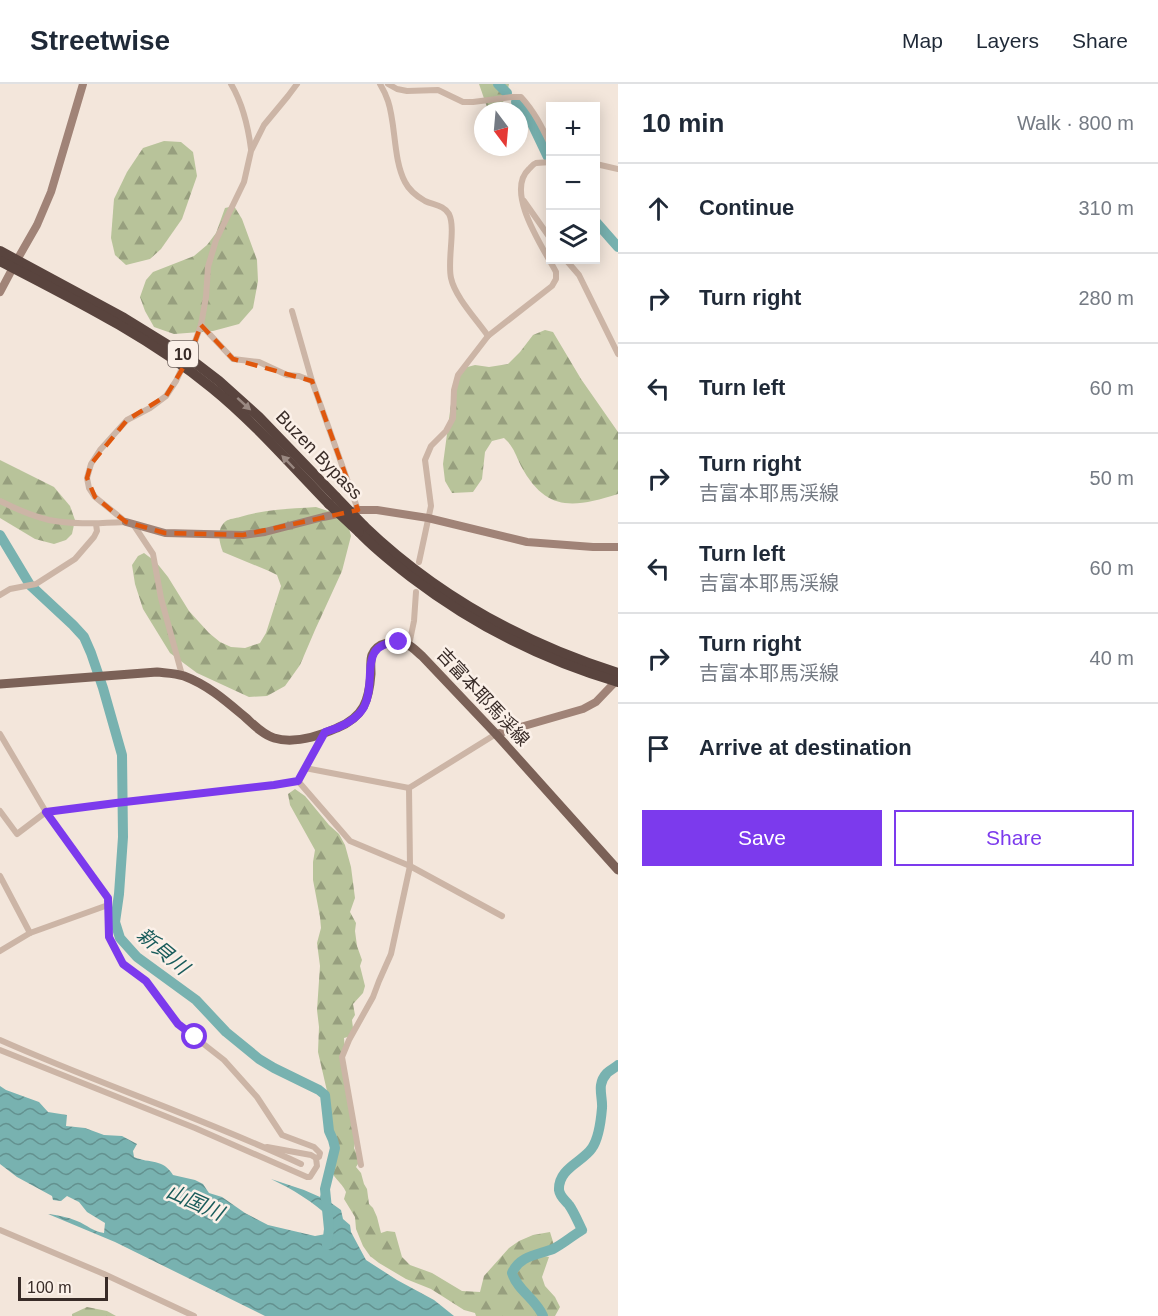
<!DOCTYPE html>
<html lang="en">
<head>
<meta charset="utf-8">
<style>
  body { margin:0; font-family:Helvetica,"Noto Sans JP",sans-serif; background:#f2f2f3; color:#1f2937 }
  .controls { position:absolute; right:18px; top:18px; display:grid; overflow:hidden; border-radius:0px; box-shadow:0 3px 15px #0003 }
  .controls button { width:54px; height:54px; display:grid; place-items:center; padding:0; border:0; border-bottom:2px solid #e0e1e3; background:#fff; color:#1f2937; font:30px sans-serif }
  .compass { position:absolute; left:474px; top:18px; width:54px; height:54px; border-radius:50%; background:#fff; box-shadow:0 3px 15px #0003; rotate:164deg }
  .scale { position:absolute; left:18px; bottom:15px; width:90px; box-sizing:border-box; padding-left:6px; border:3px solid #382b27; border-top:0; font-size:16px; line-height:21px; white-space:nowrap; color:#382b27; -webkit-text-stroke:4px #fbf0e8; paint-order:stroke }
  .stop { position:absolute; width:18px; height:18px; margin:-14px; border:4px solid #7c3aed; border-radius:50%; background:#fff }
  .stop.end { background:#7c3aed; border-color:#fff; box-shadow:0 2px 6px #0008 }
  .list { margin:0; padding:0; list-style:none }
  h2 { display:flex; justify-content:space-between; align-items:center; height:78px; margin:0; padding:0 24px; font-size:26px }
  h2 small { font-size:20px; font-weight:400; color:#747a83 }
  .list li { display:grid; grid-template-columns:39px 1fr auto; gap:18px; align-items:center; box-sizing:border-box; height:90px; padding:0 24px; border-top:2px solid #e0e1e3 }
  .list b { display:block; font-size:22px; white-space:nowrap }
  .list p { margin:0; font-size:20px; white-space:nowrap; color:#747a83 }
  .list em { font-size:20px; font-style:normal; color:#747a83 }
  .actions { display:flex; gap:12px; padding:18px 24px }
  .actions a { flex:1; padding:14px 0; border:2px solid #7c3aed; border-radius:0px; text-align:center; font-size:21px; color:#7c3aed }
  .actions .main { background:#7c3aed; color:#fff }
  .icon { flex:none; width:33px; height:33px; fill:none; stroke:currentColor; stroke-width:2; stroke-linecap:round; stroke-linejoin:round }
  .map { position:relative; flex:none; width:618px; height:1232px; overflow:hidden }
  header { display:flex; align-items:center; gap:36px; box-sizing:border-box; height:84px; padding:0 30px; background:#fff; border-bottom:2px solid #e0e1e3 }
  header strong { font-size:28px }
  nav { display:flex; gap:33px; margin-inline-start:auto; font-size:21px }
  main { display:flex }
  aside { flex:1; background:#fff }
  .map>svg:first-child { display:block }
</style>
</head>
<body>
<header>
<strong>Streetwise</strong>
<nav><a>Map</a><a>Layers</a><a>Share</a></nav>
</header>
<main>
<div class="map">
<svg width="618" height="1232" viewBox="0 0 618 1232">
  <defs>
    <pattern id="forest-firs" width="22" height="20" patternUnits="userSpaceOnUse" patternTransform="scale(1.5)"><rect width="22" height="20" fill="#b8c39a"/><path d="M5 1l3.5 6h-7zM16 11l3.5 6h-7z" fill="#979f7e"/></pattern>
    <pattern id="water-waves" width="16" height="10" patternUnits="userSpaceOnUse" patternTransform="scale(1.5)"><rect width="16" height="10" fill="#78b2b0"/><path d="M0 5q4-4 8 0t8 0" fill="none" stroke="#63918f"/></pattern>
  </defs>
  <rect width="100%" height="100%" fill="#f3e6db"/>
  <g fill="url(#forest-firs)">
    <polygon points="479,0 509,0 506,14 498,24 493,26 487,23"/>
    <polygon points="164,57 181,58 193,68 197,92 182,135 161,165 150,175 126,181 115,171 111,154 114,115 127,88 143,64"/>
    <polygon points="234,122 242,135 257,176 258,197 253,224 239,240 213,247 174,250 154,243 145,227 140,213 146,196 153,188 194,172 207,161 216,149 225,124"/>
    <path d="M545,246L553,248L581,295L618,348V410C573,424 546,428 521,382C515,370 514,363 504,354L492,357L485,368L482,395L473,408L452,409L445,397L443,380L453,305L460,285L475,281L489,283L508,280L520,268L533,251Z"/>
    <polygon points="0,376 54,403 70,422 75,436 72,450 66,456 54,460 35,455 0,434"/>
    <path d="M316,423L346,433L351,452L342,487L315,546L300,581L285,602L267,612L249,613L197,589L170,569L143,525L135,500L132,481L138,472L144,469L156,478L168,493L189,527L209,549L220,558L231,563L245,564L260,559L266,549L281,502L277,491L269,487L223,468C219,458 216,445 226,437C229,435 236,434 240,433C265,425 290,425 316,423Z"/>
    <path d="M295,705L305,712L329,741L339,750L345,761L351,783L355,814L350,828L356,839L355,847L357,862L362,876L360,882L365,902L363,909L353,920L355,931L352,936L353,944L351,952L344,954C345,964 344,973 341,982L354,1034L351,1041L356,1055L354,1064L358,1073V1080L356,1083L361,1089L364,1100L367,1105L369,1120L373,1124L377,1133L381,1149L387,1147L395,1148L402,1173L410,1181L432,1189L462,1207L480,1208L484,1192L509,1164L519,1157L533,1151L550,1148L554,1161L544,1172L549,1173L542,1193L545,1202L555,1213L560,1223L555,1232H476L475,1229L464,1226L431,1205L406,1195L379,1179L370,1172L363,1162L356,1145L355,1133L344,1115L346,1108C340,1094 320,1087 337,1070V1062L333,1049L327,1007L318,968L319,943L317,926L320,882L317,859L321,844L320,833L313,796V778L315,766L290,721L288,710Z"/>
    <polygon points="87,1223 107,1227 116,1232 72,1232 72,1230"/>
  </g>
  <path fill="url(#water-waves)" d="M0,1002L6,1006L39,1018L48,1028L67,1031L66,1042L85,1044L104,1051L122,1052L137,1060L133,1067L134,1073C150,1080 163,1074 173,1091L195,1096L203,1100L209,1109L222,1113L245,1129L268,1141L315,1152L326,1150L331,1145L323,1133L331,1135C314,1118 292,1105 271,1095L304,1106L320,1113L325,1099L328,1100L327,1116L341,1126L343,1135L350,1141L351,1148L366,1176L397,1196L434,1216L454,1232H265L115,1158L48,1130C58,1131 67,1133 77,1137C87,1141 94,1148 104,1149L105,1139L87,1128L79,1118L67,1112L61,1117L53,1116L52,1112L17,1093L0,1080Z"/>
  <g fill="none" stroke-linecap="round" stroke-linejoin="round">
    <g stroke="#78b2b0" stroke-width="10">
      <polyline points="498,0 507,9"/>
      <polyline points="516,18 528,31 548,73"/>
      <polyline points="596,138 618,163"/>
      <polyline points="0,451 30,501 73,541 84,553 91,569 103,604 122,671 123,753 119,810 115,838 120,854 137,873 196,916 226,948 259,975 274,984 319,1006 325,1011 329,1047 333,1056 335,1064 325,1105 329,1145 327,1161"/>
      <path d="M543,1232C536,1215 518,1207 512,1189C519,1172 537,1171 553,1165C563,1160 572,1152 582,1146C578,1138 574,1128 569,1121C565,1116 560,1113 559,1106C558,1084 583,1078 592,1064C599,1054 601,1036 602,1024C603,1012 596,1001 607,989C610,986 615,984 618,981"/>
    </g>
    <g stroke="#ccb5a6" stroke-width="6">
      <path d="M231,0C243,20 248,42 251,65"/>
      <path d="M380,0C383,5 386,11 388,17C396,41 393,75 405,98C409,106 418,113 425,117C433,121 444,121 449,130C456,144 447,176 451,194C455,213 477,236 488,252"/>
      <path d="M388,0L397,5L407,7L438,6L463,18H473L512,13H521C534,27 542,43 550,60"/>
      <polyline points="596,80 618,85"/>
      <polyline points="524,117 550,154"/>
      <polyline points="566,176 579,191 618,270"/>
      <polyline points="292,227 312,297 358,426"/>
      <polyline points="201,241 233,275 259,278 287,291 299,292 312,297"/>
      <path d="M0,417C16,425 32,432 49,436C74,441 100,439 125,438"/>
      <polyline points="126,438 95,413 89,404 87,394 91,380 100,366 127,336 150,324 166,312 176,297 183,282 189,274 201,241 206,213 208,183 216,156 244,98 251,67 264,41 288,12 297,0"/>
      <polyline points="133,440 153,470 161,514 182,591"/>
      <path d="M419,478L431,422L425,376L431,362L446,347L453,334L454,306L458,291L488,252L552,202L556,195V188C544,165 504,108 529,85C531,83 533,80 536,79C540,78 547,79 550,78"/>
      <polyline points="0,511 10,505 36,500 75,475 94,453 97,447 96,440"/>
      <polyline points="409,561 414,537 416,508"/>
      <polyline points="0,650 46,728 108,814 109,853 123,880 146,897 178,940 224,976 257,1013 282,1051 314,1063 320,1069 319,1073 316,1074 317,1082 310,1093 307,1093 195,1044 0,966"/>
      <polyline points="305,684 409,704 496,650"/>
      <polyline points="298,697 350,757 410,782 502,832"/>
      <polyline points="0,727 17,750 46,728 116,719 274,701 298,697 325,648"/>
      <polyline points="0,792 30,849"/>
      <polyline points="0,867 30,849 108,821"/>
      <path d="M0,956C99,1000 203,1034 301,1080"/>
      <polyline points="267,1063 311,1071 316,1074"/>
      <polyline points="361,1081 342,973 349,956 373,913 379,897 391,870 410,782 409,704"/>
      <polyline points="0,1146 104,1190 194,1232"/>
    </g>
    <g stroke="#a08377" stroke-width="8">
      <polyline points="0,208 17,176 37,141 51,108 83,0"/>
      <polyline points="126,438 165,449 243,451 265,448 323,433 358,426 377,426 428,434 527,458 593,463 618,463"/>
      <polyline points="496,650 583,625 596,618 618,595"/>
    </g>
    <path stroke="#7b6157" stroke-width="9" d="M0,600L157,588C165,589 175,589 184,592C208,601 226,617 245,633C253,640 263,651 274,654C294,660 319,652 337,644C364,633 369,616 371,590C371,584 370,576 372,571C377,558 396,555 408,561C413,563 417,568 422,572L496,650L618,786"/>
    <g stroke="#59443e" stroke-width="10">
      <polyline points="0,167 124,234 189,274 219,297 259,333 336,413"/>
      <path d="M0,177C73,215 148,252 212,304C254,338 291,381 329,420"/>
      <path d="M364,442C436,511 523,559 618,589"/>
      <path d="M359,448C375,465 393,479 411,493C474,541 543,576 618,598"/>
    </g>
    <g stroke="#59443e" stroke-width="10">
      <polyline points="336,413 364,442"/>
      <polyline points="329,420 359,448"/>
    </g>
  </g>
  <defs><path id="oneway-solid" d="M-6-.8H1V-3.2L6.5 0L1 3.2V.8H-6Z" transform="scale(1.5)"/></defs>
  <g fill="#9a8982">
    <use href="#oneway-solid" transform="translate(244 320) rotate(42)"/>
    <use href="#oneway-solid" transform="translate(288 378) rotate(-134)"/>
  </g>
  <g fill="none" stroke-linecap="round" stroke-linejoin="round">
    <path stroke="#7c3aed" stroke-width="8" d="M195,953L178,940L146,897L123,880L109,853L108,814L46,728L116,719L274,701L298,697L325,648C339,644 356,637 364,623C378,596 356,559 399,558"/>
  </g>
  <path fill="none" stroke="#df570d" stroke-width="4.5" stroke-dasharray="12 8" stroke-linejoin="round" d="M201,241L233,275L312,297L358,426L243,451L165,449L126,438L95,413L87,394L91,380L127,336L166,312L189,274Z"/>
  <g text-anchor="middle" dominant-baseline="central" stroke-width="5" stroke-linejoin="round" paint-order="stroke">
    <rect fill="#fbf0e8" stroke="#726661" stroke-width="1.5" x="168" y="257" width="30" height="26" rx="4.5"/>
    <g font-size="16" font-weight="bold" fill="#382b27">
      <text x="183" y="270">10</text>
    </g>
    <g font-size="18" fill="#382b27" stroke="#fbf0e8">
      <text transform="translate(319 371) rotate(46)">Buzen Bypass</text>
      <text transform="translate(483 613) rotate(47)">吉富本耶馬渓線</text>
    </g>
    <g font-size="20" font-style="italic" fill="#1a5c5b" stroke="#fbf0e8">
      <text transform="translate(163 867) rotate(40)">新貝川</text>
      <text transform="translate(195 1118) rotate(24)">山国川</text>
    </g>
  </g>
</svg>
<div class="controls">
<button>+</button>
<button>−</button>
<button><svg class="icon" aria-label="layers" viewBox="0 0 24 24"><path d="M12 4l9 5-9 5-9-5zM3 14l9 5 9-5"/></svg></button>
</div>
<svg class="compass" viewBox="-18 -18 36 36"><path d="M0-13l5 13h-10z" fill="#e53935"/><path d="M0 13l5-13h-10z" fill="#747a83"/></svg>
<div class="scale">100 m</div>
<div class="stop" style="left:195px;top:953px"></div>
<div class="stop end" style="left:399px;top:558px"></div>
</div>
<aside>
<h2>10 min<small>Walk · 800 m</small></h2>
<ul class="list">
<li><svg class="icon" aria-label="ahead" viewBox="0 0 24 24"><path d="M12 20V5M6 11l6-6 6 6"/></svg><div><b>Continue</b></div><em>310 m</em></li>
<li><svg class="icon" aria-label="right" viewBox="0 0 24 24"><path d="M7 20v-9h11M14 6l5 5-5 5"/></svg><div><b>Turn right</b></div><em>280 m</em></li>
<li><svg class="icon" aria-label="left" viewBox="0 0 24 24"><path d="M17 20v-9H6M10 6l-5 5 5 5"/></svg><div><b>Turn left</b></div><em>60 m</em></li>
<li><svg class="icon" aria-label="right" viewBox="0 0 24 24"><path d="M7 20v-9h11M14 6l5 5-5 5"/></svg><div><b>Turn right</b><p>吉富本耶馬渓線</p></div><em>50 m</em></li>
<li><svg class="icon" aria-label="left" viewBox="0 0 24 24"><path d="M17 20v-9H6M10 6l-5 5 5 5"/></svg><div><b>Turn left</b><p>吉富本耶馬渓線</p></div><em>60 m</em></li>
<li><svg class="icon" aria-label="right" viewBox="0 0 24 24"><path d="M7 20v-9h11M14 6l5 5-5 5"/></svg><div><b>Turn right</b><p>吉富本耶馬渓線</p></div><em>40 m</em></li>
<li><svg class="icon" aria-label="arrive" viewBox="0 0 24 24"><path d="M6 21V4h12l-3 4 3 4H6"/></svg><div><b>Arrive at destination</b></div></li>
</ul>
<div class="actions"><a class="main">Save</a><a>Share</a></div>
</aside>
</main>
</body>
</html>
